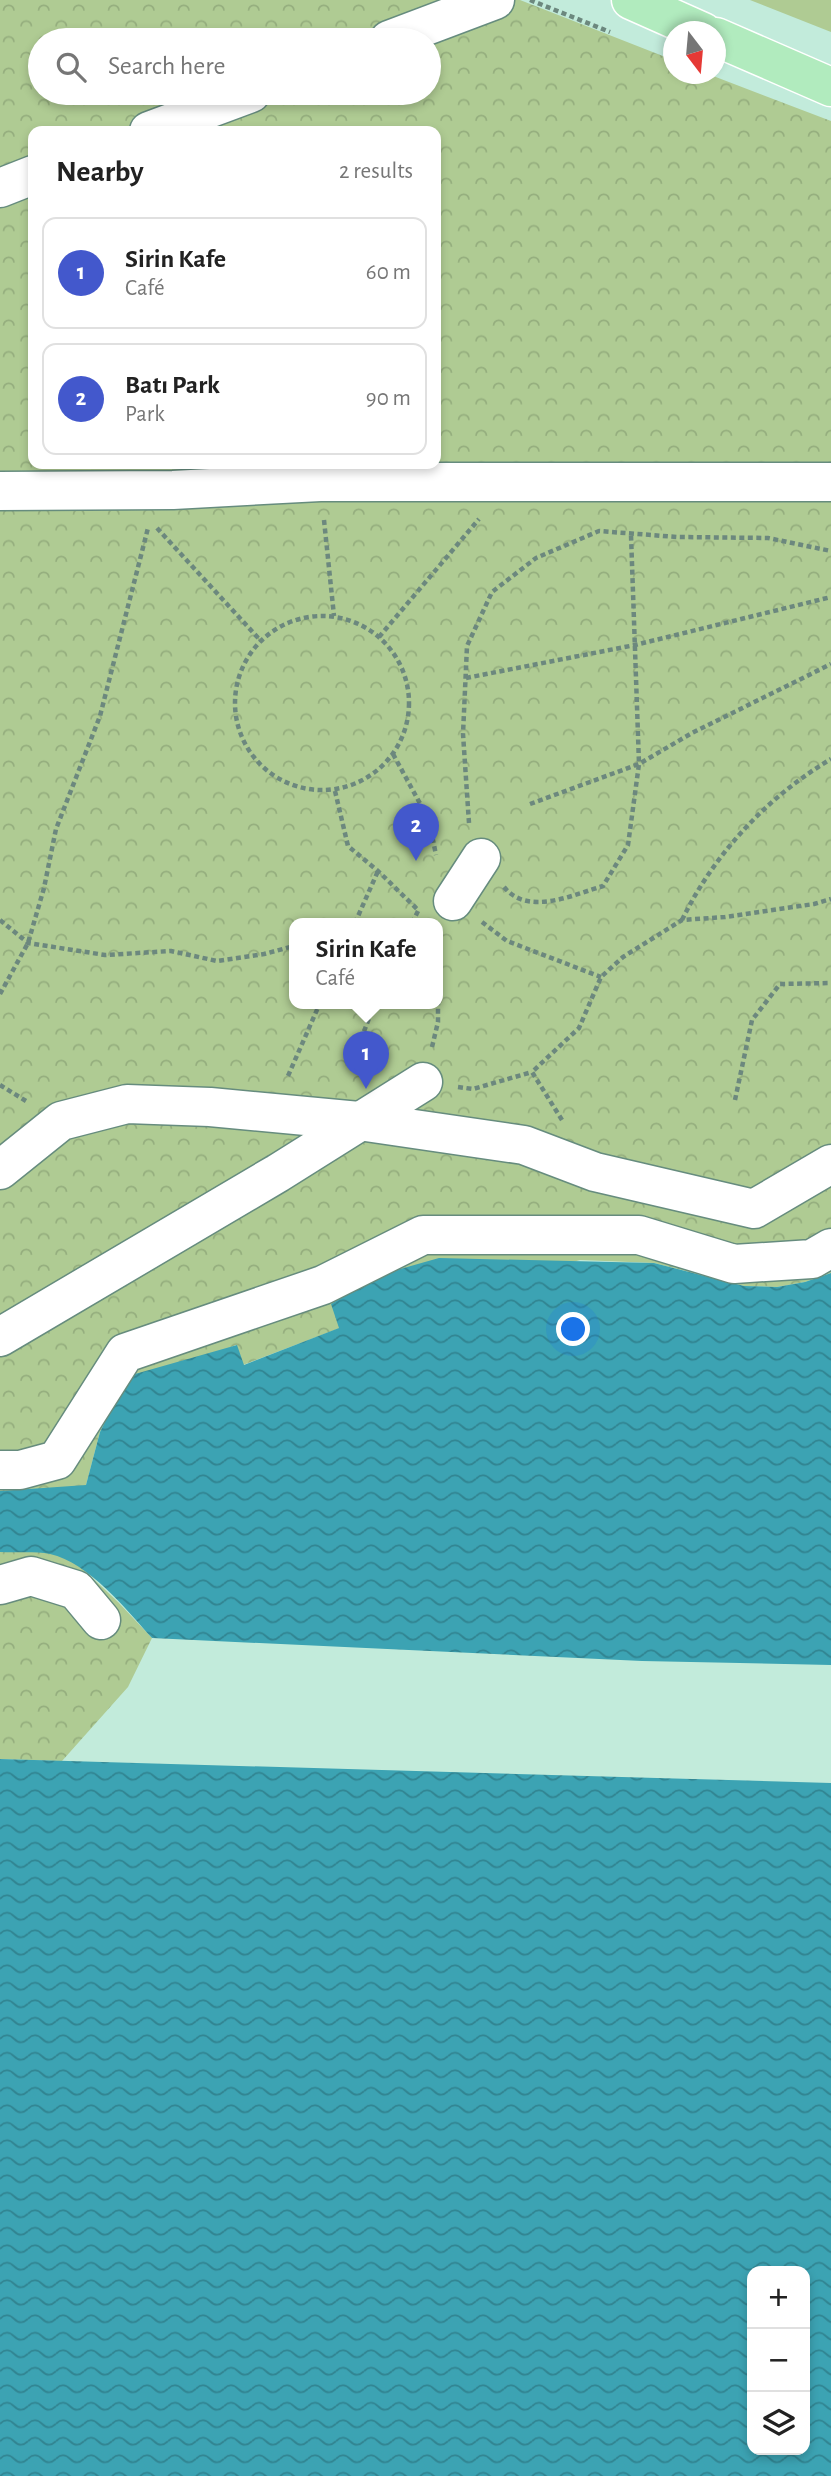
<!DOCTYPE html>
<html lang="en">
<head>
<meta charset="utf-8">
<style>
  body { margin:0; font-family:"Alegreya Sans",sans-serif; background:#f6f6f6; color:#222 }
  .controls { position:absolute; right:21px; bottom:21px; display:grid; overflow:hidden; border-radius:14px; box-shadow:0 4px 10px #0003 }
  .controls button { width:63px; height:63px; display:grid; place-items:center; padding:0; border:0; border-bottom:2px solid #e0e0e0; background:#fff; color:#222; font:35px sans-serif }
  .compass { position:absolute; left:663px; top:21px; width:63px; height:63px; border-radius:50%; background:#fff; box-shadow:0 4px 10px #0003; rotate:164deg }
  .you { position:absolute; left:574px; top:1330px; width:24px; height:24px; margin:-18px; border:5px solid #fff; border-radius:50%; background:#1a73e8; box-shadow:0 0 0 10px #1a73e833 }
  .badge { display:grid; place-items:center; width:46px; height:46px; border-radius:50%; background:#4358cc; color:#fff; font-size:23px; font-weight:700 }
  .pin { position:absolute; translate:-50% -58px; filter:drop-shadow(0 2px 4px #0008) }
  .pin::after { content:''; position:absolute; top:37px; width:24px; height:21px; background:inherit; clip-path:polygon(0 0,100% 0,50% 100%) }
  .popup { position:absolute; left:289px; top:918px; width:154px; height:91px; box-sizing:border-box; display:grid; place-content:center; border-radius:14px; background:#fff; filter:drop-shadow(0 2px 5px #0005); font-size:23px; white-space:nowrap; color:#767676 }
  .popup b { font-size:26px; color:#222 }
  .popup::after { content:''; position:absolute; left:50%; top:100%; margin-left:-14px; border:14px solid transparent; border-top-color:#fff }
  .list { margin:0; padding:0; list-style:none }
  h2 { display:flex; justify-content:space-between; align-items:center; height:91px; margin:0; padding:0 28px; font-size:30px }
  h2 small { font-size:23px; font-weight:400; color:#767676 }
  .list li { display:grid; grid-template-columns:46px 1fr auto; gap:21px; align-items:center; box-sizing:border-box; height:112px; margin:0 14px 14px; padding:0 14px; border:2px solid #e0e0e0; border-radius:14px }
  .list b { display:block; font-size:26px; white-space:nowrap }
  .list p { margin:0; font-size:23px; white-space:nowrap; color:#767676 }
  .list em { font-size:23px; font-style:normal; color:#767676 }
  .icon { flex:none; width:38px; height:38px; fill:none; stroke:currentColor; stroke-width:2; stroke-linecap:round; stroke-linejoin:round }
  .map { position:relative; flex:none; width:831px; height:2476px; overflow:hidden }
  .search { position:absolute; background:#fff; box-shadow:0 4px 10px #0003; left:28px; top:28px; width:413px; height:77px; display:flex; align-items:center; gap:18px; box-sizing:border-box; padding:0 24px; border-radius:38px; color:#767676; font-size:26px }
  .panel { position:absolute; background:#fff; box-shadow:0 4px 10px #0003; left:28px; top:126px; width:413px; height:343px; border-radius:14px }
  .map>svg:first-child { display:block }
</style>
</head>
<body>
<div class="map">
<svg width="831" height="2476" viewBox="0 0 831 2476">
  <defs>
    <pattern id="forest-crowns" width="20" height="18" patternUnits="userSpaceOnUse" patternTransform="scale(1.75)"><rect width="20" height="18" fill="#afcb93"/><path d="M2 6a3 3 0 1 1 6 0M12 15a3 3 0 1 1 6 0" fill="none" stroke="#95ae7e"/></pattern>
    <pattern id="water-waves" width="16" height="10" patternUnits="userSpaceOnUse" patternTransform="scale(1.75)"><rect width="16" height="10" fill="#3ca3b3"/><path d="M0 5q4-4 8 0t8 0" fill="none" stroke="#318491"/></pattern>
  </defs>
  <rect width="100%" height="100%" fill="#c2ebdb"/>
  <polygon fill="#afcb93" points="750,0 831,0 831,32"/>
  <path fill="url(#forest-crowns)" fill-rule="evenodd" d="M0,0H520L673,60L674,74H708L831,121V1273L805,1282L777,1287L744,1286L654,1263L580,1260L340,1328L243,1365L236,1345L119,1393L100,1432L86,1485L82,1568L118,1602L152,1638L128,1687L62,1761L0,1759ZM40,40H429V93H40ZM33,131H436V464H33ZM294,923H438V1003H294Z"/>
  <g fill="url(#water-waves)" fill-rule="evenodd">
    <path d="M439,1258L654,1263L744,1286L777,1287L805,1282L831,1273V1665L642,1661L152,1638C126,1609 89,1563 50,1554C35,1551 16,1553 0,1552V1491L86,1485L100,1432L119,1393L135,1374L237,1345L244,1365L339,1328L331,1304L379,1275Z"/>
    <path d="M0,1759L831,1783V2476H0ZM752,2271H805V2450H752Z"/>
  </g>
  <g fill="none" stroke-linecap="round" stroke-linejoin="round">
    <defs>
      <g id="minor">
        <polyline points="389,40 495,0"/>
        <polyline points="149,131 251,93"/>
        <polyline points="0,188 33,175"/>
        <polyline points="0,491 173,490 320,482 831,482"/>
        <polyline points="453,901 481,858"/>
        <polyline points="0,1170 61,1121 127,1104 210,1107 359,1121 524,1145 595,1172 754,1209 831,1164"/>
        <polyline points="0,1337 278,1173 423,1082"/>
        <polyline points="0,1470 20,1470 57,1460 125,1353 323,1285 423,1235 639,1235 734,1264 812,1259 831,1248"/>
        <polyline points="0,1585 31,1576 76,1590 101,1620"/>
      </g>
      <g id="major">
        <polyline points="631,0 703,32"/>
        <polyline points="716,37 831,87"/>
      </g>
    </defs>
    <use href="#minor" stroke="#668c7e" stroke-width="41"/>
    <use href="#major" stroke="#fff" stroke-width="41"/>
    <g stroke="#6c887e" stroke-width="4.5" stroke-dasharray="5 3.5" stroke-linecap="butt">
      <polyline points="530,0 610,32"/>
      <polyline points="324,520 334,616"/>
      <polyline points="157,528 260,640"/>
      <circle cx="322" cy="703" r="87"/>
      <polyline points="379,637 479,519"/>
      <polyline points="466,678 635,645 831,597"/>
      <polyline points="393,754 429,820 436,855"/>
      <polyline points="335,791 348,846 378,871 417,909"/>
      <polyline points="530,804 639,764 692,733 831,664"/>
      <polyline points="469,823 463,734 467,646 492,592 536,558 599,531 677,537 768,538 831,551"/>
      <path d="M504,887C528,917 575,894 603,886L628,845L639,764L631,535"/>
      <polyline points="0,920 28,943 105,955 171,951 217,961 264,954 294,946"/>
      <path d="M682,920C714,854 767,797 831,759"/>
      <polyline points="482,922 507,941 601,977"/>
      <polyline points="355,923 378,871"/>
      <polyline points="412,923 418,911"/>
      <polyline points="0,994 28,943 44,888 56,829 100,716 148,528"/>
      <polyline points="375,1003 356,1052 384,1065"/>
      <polyline points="432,1047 438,1022 438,958"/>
      <polyline points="288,1076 320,1003"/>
      <polyline points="0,1085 26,1101"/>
      <polyline points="458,1087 473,1089 532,1072"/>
      <polyline points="735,1100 752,1020 780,984 831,983"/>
      <polyline points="562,1120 532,1072 579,1028 601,977 623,957 682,920 725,917 814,904 831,899"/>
    </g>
    <use href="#minor" stroke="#fff" stroke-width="38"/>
    <use href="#major" stroke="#b1ebbe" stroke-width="38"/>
  </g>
</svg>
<div class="controls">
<button>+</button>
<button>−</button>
<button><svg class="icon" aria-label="layers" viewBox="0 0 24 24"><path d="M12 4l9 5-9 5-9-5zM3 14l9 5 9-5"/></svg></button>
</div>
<svg class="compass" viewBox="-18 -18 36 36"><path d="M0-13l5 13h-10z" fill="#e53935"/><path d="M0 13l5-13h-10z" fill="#767676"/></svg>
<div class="you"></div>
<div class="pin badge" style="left:366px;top:1089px">1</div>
<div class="popup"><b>Sirin Kafe</b>Café</div>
<div class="pin badge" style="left:416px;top:861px">2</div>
<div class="search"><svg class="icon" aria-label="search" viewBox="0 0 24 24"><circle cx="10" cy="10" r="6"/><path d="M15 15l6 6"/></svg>Search here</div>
<section class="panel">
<h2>Nearby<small>2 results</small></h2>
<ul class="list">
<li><span class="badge">1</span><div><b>Sirin Kafe</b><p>Café</p></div><em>60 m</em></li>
<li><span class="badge">2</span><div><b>Batı Park</b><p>Park</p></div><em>90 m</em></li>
</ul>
</section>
</div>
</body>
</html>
